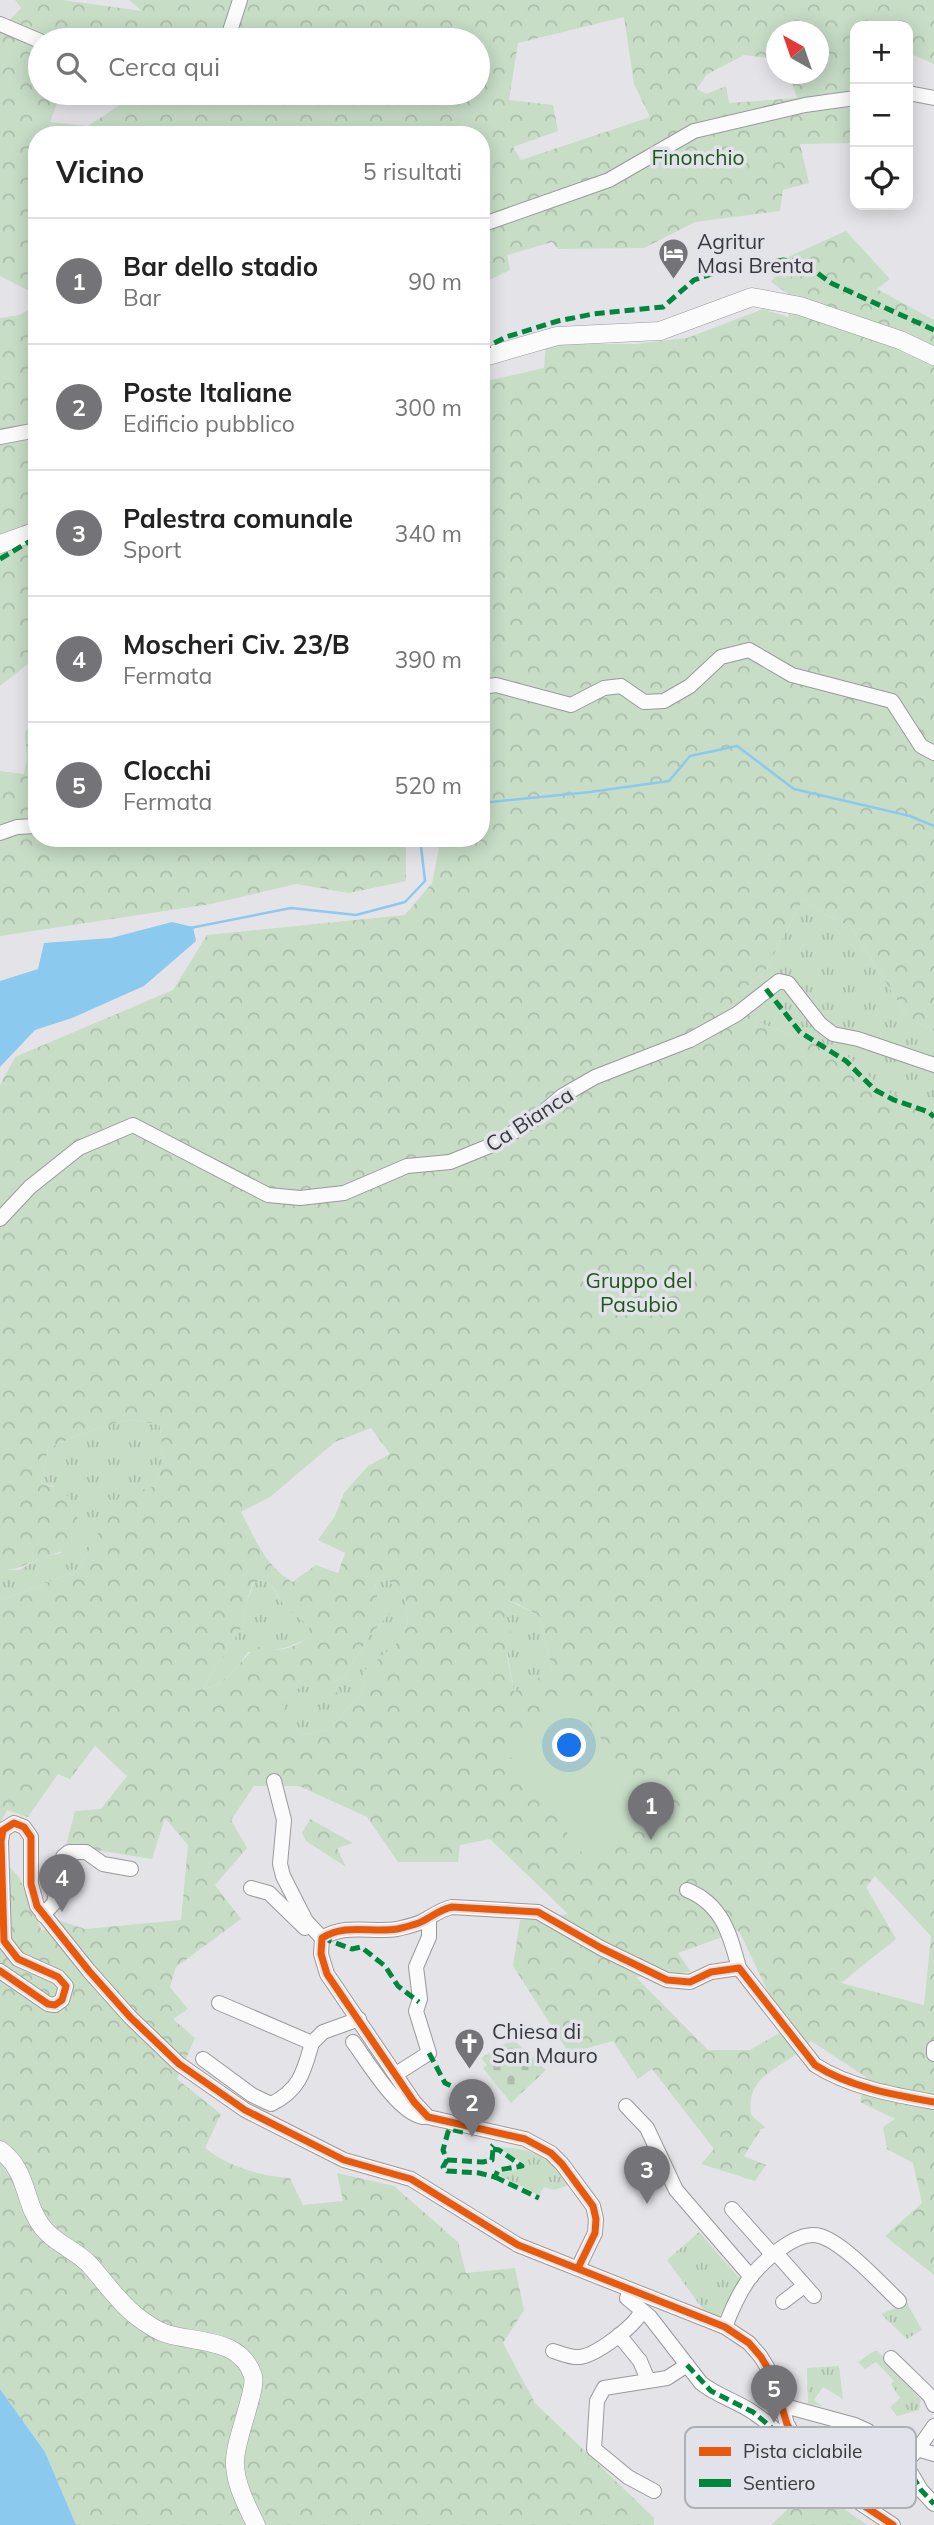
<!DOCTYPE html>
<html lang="it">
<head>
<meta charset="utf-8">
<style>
  body { margin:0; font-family:Mulish,sans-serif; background:#f2f2f2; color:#222 }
  .controls { position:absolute; right:21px; top:21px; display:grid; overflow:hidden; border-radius:14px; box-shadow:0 4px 18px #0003 }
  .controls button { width:63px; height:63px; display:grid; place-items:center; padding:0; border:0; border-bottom:2px solid #e0e0e0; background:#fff; color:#222; font:35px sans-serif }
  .compass { position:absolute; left:766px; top:21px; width:63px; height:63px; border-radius:50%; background:#fff; box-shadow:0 4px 18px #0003; rotate:320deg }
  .you { position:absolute; left:570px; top:1746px; width:24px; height:24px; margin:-18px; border:5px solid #fff; border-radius:50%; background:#1a73e8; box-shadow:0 0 0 10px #1a73e833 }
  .badge { display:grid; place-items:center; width:46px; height:46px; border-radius:50%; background:#747478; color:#fff; font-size:23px; font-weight:700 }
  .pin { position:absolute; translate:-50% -58px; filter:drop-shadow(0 2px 4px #0008) }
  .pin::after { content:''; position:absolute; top:37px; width:24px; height:21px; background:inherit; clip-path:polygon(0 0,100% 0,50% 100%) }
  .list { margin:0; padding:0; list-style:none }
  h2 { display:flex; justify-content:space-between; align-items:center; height:91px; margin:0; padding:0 28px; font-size:30px }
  h2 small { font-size:23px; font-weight:400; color:#767676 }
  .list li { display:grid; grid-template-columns:46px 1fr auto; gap:21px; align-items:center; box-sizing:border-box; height:126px; padding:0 28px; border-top:2px solid #e0e0e0 }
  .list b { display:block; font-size:26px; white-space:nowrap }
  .list p { margin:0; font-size:23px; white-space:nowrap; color:#767676 }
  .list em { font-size:23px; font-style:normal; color:#767676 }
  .icon { flex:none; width:38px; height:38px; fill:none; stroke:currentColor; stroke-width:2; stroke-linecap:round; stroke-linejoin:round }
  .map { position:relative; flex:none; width:934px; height:2525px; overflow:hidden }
  .search { position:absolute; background:#fff; box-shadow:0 4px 18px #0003; left:28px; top:28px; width:462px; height:77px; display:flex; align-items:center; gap:18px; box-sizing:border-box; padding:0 24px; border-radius:38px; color:#767676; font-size:26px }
  .panel { position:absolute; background:#fff; box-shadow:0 4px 18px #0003; left:28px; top:126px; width:462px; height:721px; border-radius:28px }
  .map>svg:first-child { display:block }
</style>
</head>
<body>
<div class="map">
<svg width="934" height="2525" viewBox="0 0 934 2525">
  <defs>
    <pattern id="grass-tufts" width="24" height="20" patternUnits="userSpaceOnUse" patternTransform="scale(1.75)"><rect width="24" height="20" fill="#c7ddc6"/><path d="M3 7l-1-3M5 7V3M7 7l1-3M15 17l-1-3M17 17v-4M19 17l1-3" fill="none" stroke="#acbeab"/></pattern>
    <pattern id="forest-crowns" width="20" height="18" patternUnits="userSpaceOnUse" patternTransform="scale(1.75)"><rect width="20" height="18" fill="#c7ddc6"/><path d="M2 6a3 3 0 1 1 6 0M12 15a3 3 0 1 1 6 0" fill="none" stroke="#acbeab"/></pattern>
    <pattern id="cemetery-stones" width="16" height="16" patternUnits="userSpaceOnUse" patternTransform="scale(1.75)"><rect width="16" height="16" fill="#c7ddc6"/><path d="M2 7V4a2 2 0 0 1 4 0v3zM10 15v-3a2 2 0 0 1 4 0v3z" fill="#acbeab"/></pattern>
  </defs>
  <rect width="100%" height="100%" fill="#e4e4e8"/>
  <g fill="url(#grass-tufts)">
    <polygon points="803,899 827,916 850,926 908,1017 934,1031 934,1097 927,1105 886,1092 847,1056 760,1023 735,997 765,971"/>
    <polygon points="130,1419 160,1425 163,1464 155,1486 119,1498 77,1571 0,1601 0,1570 19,1570 40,1558 61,1553 53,1486 41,1483 48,1448 84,1433"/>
    <path d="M263,1580C276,1587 273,1591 282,1602C289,1611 299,1618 309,1625V1637C289,1649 271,1652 248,1652C237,1667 222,1688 202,1689L243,1625L245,1607L254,1583Z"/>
    <polygon points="388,1580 406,1599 408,1622 396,1644 365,1670 364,1690 330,1729 292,1738 287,1736 282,1703 292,1692 306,1684 334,1682 344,1677 370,1635 390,1613 379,1609 375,1582"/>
    <polygon points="498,1595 539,1616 552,1671 514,1692"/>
    <path d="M497,2147C537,2149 545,2156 572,2184L554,2190L544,2187L539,2195L499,2175L500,2173L522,2169L525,2164Z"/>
    <polygon points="699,2232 740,2279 719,2317 704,2311 667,2260"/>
    <polygon points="907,2303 922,2330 907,2339 881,2314"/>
    <polygon points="874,2351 878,2351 921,2400 919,2410 897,2416 890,2407 900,2398 891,2384 894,2381 876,2362 865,2369 858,2362"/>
    <polygon points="839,2366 843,2399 823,2387 814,2400 822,2406 808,2404 807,2368"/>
  </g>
  <g fill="url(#forest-crowns)" fill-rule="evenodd">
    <path d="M15,0H62L142,11L129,0H934V64L908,53V26H855V74L842,108L855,107V143L800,144L809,183L783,190L780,211L695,222L644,248L558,249L552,242L507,255L510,270L481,284V135H37V295L0,276V30L21,8ZM624,17L634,84L650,117L521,160L513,147L558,131L553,105L509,100L518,43ZM776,32H818V74H789L797,98L729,103L726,86L706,94L697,89L706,75L744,55L776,59ZM40,40H478V93H126L120,105L88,126L50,122L61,93H40Z"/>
    <path d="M846,231L890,279L877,289L934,320V1031L908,1017L850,926L827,916L803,899L765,971L735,997L760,1023L847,1056L886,1092L927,1104L934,1097V2275L885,2236L922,2203L913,2163L887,2149L883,2127L895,2119L860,2102L866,2077L811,2041C785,2070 745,2071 751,2115L766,2128L761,2129L744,2156L766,2165L755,2181L701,2164L714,2149L652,2069L638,2079L613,2041L569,2053L513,1966L520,1920L568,1914L490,1839L460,1845L458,1862H398L367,1817L299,1786H254L231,1820L247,1848L215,1885L241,1919L176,1967L170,1987L188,2009L173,2019L195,2038L177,2079L221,2114L205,2148C229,2167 260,2176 290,2178L303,2205L343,2201L337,2173L394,2186L458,2242L466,2273L515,2268L524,2310L503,2343L535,2403L654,2518V2525H76L45,2452L0,2389V1857L19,1877L42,1931L58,1920L85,1929L181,1920L188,1845L165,1818L152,1859L66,1845L75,1811L101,1809L127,1776L95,1746L70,1779L58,1774L28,1817L7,1810L0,1824V1601L77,1571L119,1497L155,1486L163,1464L160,1425L130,1419L84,1433L48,1448L41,1483C76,1494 80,1507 77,1541C63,1552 57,1553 42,1558C23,1564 23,1570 0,1570V1085L15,1057L173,990L207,935L405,915L432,883L441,838H481V379L482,382L544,368L546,344H635L687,338L763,309L788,317L794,298L771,282L788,257ZM371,1428L390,1454L368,1466L344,1493L335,1516L318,1540L345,1553L338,1573L316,1565L292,1582C265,1565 255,1539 241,1512L270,1497L335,1442ZM263,1580C276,1587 274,1591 282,1602C289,1611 299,1618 309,1625V1637C291,1649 279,1653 258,1647C239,1658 227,1688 202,1689L243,1625L245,1607L253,1583ZM388,1580L406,1599L408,1622L396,1644L365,1670L364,1690L330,1729L292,1738L288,1736L282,1704L292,1692L306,1684L338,1695L334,1682L344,1677L370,1635L390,1613L379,1608L375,1582ZM498,1596L518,1604L539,1616L552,1670L514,1692L507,1655L514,1641ZM875,1876L931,1936L924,2005L841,1983L896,1939L866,1887ZM739,1931L786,2029L750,2050H708L636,1977L691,1972L678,1953Z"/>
    <polygon points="37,306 37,657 0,686 0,318 19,315"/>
    <polygon points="37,712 37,838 406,838 406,881 349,893 296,884 211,904 0,936 0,771 24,774 27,757 25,733"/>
    <polygon points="310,1819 353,1843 337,1848 346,1867 306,1841 302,1833"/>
    <polygon points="744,2439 789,2459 816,2489 867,2525 771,2525 787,2510 765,2471 736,2451"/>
  </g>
  <polygon fill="url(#cemetery-stones)" points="513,2039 546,2070 511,2103 483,2068 487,2065 481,2058"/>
  <polygon fill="#c7ddc6" points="572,1701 657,1812 590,1863 506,1751"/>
  <g fill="#8cc9ef">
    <polygon points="172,922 193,927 196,941 144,986 72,1018 35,1030 0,1067 0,981 38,969 44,943 111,938"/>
    <polygon points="0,2389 45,2452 76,2525 0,2525"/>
  </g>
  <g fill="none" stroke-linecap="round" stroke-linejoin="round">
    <g stroke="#8cc9ef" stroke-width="2.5">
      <polyline points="481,803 590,792 669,781 690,756 737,746 794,789 910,816 934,826"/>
      <polyline points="190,928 291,908 356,915 405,902 425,881 420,838"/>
    </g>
    <defs>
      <g id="minor">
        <polyline points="0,24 40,41"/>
        <polyline points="221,40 229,34 240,0"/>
        <polyline points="908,93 934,98"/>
        <polyline points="481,225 609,180 694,131 805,105 855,98"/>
        <polyline points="0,437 37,430"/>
        <polyline points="481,687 496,685 571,705 604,688 621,686 644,702 664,701 690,686 721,657 749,650 792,675 892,701 921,746 934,753"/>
        <polyline points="0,833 17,827 37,826"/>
        <polyline points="0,1219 30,1187 79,1148 133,1125 268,1195 300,1198 344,1193 407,1166 450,1162 492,1145 534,1120 562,1096 595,1077 690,1040 737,1014 779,981 788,983 820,1024 833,1034 858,1039 934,1065"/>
        <polyline points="274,1781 284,1820 280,1864 283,1876 306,1921 322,1938"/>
        <polyline points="251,1888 269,1893 305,1928"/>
        <path d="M687,1890C722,1904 730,1934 739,1968"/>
        <polyline points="43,1915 54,1903 63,1857 69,1852 86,1852 103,1864 131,1869"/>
        <polyline points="0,1971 48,2004 55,2005 62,2000 66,1986 58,1977 18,1959 4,1941 1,1841 3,1830 14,1823 24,1827 31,1837 31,1884 37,1906 89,1971 130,2017 179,2064 245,2110 344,2160 411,2179 518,2245 725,2327 749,2343 761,2357 773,2377 787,2424 807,2460 836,2487 893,2525"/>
        <polyline points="219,2003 312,2043 323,2032 359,2019"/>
        <path d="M353,2042C368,2062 398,2113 423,2117"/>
        <polyline points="934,2048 934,2054"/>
        <path d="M203,2059L252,2095L271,2104C300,2090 304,2071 312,2043"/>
        <polyline points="396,2074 429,2053 416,2011 420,1999 416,1967 429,1937 429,1918"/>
        <polyline points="626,2106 647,2128 676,2190 751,2277"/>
        <polyline points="732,2209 773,2255"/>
        <polyline points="776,2253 814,2296"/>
        <path d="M578,2268L595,2233L596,2219L593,2206L562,2164L551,2153L525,2139L428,2117L414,2102L327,1974L321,1954L322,1938C346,1923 371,1933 397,1929C405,1927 416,1925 423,1921C433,1916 441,1909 452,1907L538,1912L601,1948L667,1980L690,1982L711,1972L739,1968L815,2065C849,2087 894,2095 934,2102"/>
        <path d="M630,2291L627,2298L650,2317L701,2383C717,2396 737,2401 754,2413C769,2423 783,2436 794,2451"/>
        <polyline points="783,2302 804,2286"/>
        <path d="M725,2327C731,2311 739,2293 749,2279C762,2262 797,2229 820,2236C844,2243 880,2283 899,2301"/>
        <polyline points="619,2335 640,2361 648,2380"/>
        <path d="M553,2351C561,2353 570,2358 580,2357C596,2355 634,2327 641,2312"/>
        <polyline points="891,2358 930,2396 934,2405"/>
        <polyline points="781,2405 855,2425 868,2431 884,2449 911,2447 934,2454"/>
        <polyline points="884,2449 897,2461 905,2463 918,2449 934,2426"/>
        <polyline points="905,2463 921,2490 934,2504"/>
        <polyline points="654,2491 628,2477 594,2449 597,2401 604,2388 667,2378 687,2365"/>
      </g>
      <g id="major">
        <polyline points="481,358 557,336 660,331 752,297 800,306 900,340 934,356"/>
        <polyline points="0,544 37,531"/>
        <path d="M0,2150C30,2173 22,2201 43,2228C55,2243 75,2250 89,2264C105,2282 117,2300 135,2315C144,2322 157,2331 167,2334C198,2343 241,2338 253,2376C257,2391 233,2443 235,2465C236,2486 247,2506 256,2525"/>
      </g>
    </defs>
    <use href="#minor" stroke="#99999d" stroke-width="16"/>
    <use href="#major" stroke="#99999d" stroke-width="19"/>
    <use href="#minor" stroke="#fbfbfc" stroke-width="14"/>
    <use href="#major" stroke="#fbfbfc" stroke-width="18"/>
    <g stroke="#00873e" stroke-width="5" stroke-dasharray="10 5" stroke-linecap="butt">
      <polyline points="481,350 506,337 558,321 593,314 663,307 694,280 717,272 783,260 802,262 831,283 934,330"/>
      <polyline points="0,559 37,537"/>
      <polyline points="766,989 800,1032 846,1061 875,1090 894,1100 929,1112 934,1117"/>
      <polyline points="322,1938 352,1949 361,1947 385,1966 398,1986 419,2002"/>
      <polyline points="429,2053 445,2083 467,2093 454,2120"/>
      <polyline points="463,2132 450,2129 448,2132 443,2150 447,2160 443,2167 447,2171 479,2173 495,2177 498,2170 522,2166 499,2150 493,2149"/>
      <polyline points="447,2160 483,2162 492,2160 493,2149 491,2147 493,2145"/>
      <polyline points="495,2177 539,2198"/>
      <polyline points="687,2365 711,2391 753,2412 785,2439"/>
      <polyline points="905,2463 921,2490 934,2504"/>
    </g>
    <defs>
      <g id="cycleway">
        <polyline points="0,1971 48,2004 55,2005 62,2000 66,1986 58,1977 18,1959 4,1941 1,1841 3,1830 14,1823 24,1827 31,1837 31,1884 37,1906 89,1971 130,2017 179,2064 245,2110 344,2160 411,2179 518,2245 725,2327 749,2343 761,2357 773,2377 787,2424 807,2460 836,2487 893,2525"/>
        <path d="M578,2268L595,2233L596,2219L593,2206L562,2164L551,2153L525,2139L428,2117L414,2102L327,1974L321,1954L322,1938C346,1923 371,1933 397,1929C405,1927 416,1925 423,1921C433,1916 441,1909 452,1907L538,1912L601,1948L667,1980L690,1982L711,1972L739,1968L815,2065C849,2087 894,2095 934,2102"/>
      </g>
    </defs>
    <use href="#cycleway" stroke="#e2e3ea" stroke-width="11"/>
    <use href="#cycleway" stroke="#e8590c" stroke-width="7"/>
  </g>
  <defs>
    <symbol id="hotel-pin" viewBox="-11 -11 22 30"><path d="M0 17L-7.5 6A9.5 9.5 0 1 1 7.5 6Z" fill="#747478" stroke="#e2e3ea"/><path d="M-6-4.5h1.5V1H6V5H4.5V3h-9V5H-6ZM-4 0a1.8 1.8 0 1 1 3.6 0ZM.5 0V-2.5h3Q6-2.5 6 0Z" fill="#fff"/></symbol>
    <symbol id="church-pin" viewBox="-11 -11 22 30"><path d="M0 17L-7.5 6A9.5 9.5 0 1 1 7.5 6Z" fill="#747478" stroke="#e2e3ea"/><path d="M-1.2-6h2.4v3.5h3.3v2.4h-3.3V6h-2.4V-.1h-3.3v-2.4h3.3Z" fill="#fff"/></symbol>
  </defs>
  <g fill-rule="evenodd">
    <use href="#hotel-pin" x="656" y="236" width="35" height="47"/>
    <use href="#church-pin" x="452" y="2026" width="35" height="47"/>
  </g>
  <g text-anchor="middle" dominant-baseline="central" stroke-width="7" stroke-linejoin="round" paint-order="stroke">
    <g font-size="21" fill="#1c5817" stroke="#e2e3ea">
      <text x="698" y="157">Finonchio</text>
      <text x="639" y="1280">Gruppo del<tspan x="639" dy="24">Pasubio</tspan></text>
    </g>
    <g font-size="21" fill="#38383b" stroke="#e2e3ea" text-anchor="start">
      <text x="697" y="241">Agritur<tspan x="697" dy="24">Masi Brenta</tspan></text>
      <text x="492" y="2031">Chiesa di<tspan x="492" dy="24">San Mauro</tspan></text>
    </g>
    <g font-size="21" fill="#38383b" stroke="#e2e3ea">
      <text transform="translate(529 1119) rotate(-33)">Ca Bianca</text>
    </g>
  </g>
  <rect x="685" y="2427" width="231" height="81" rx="10" fill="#e2e3ea" stroke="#afb0b6" stroke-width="2"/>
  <rect x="699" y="2447" width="32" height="9" fill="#e8590c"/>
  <rect x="699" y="2479" width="32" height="8" fill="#00873e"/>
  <g font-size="19" fill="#38383b">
    <text x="743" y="2458">Pista ciclabile</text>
    <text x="743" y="2490">Sentiero</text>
  </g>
</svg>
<div class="controls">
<button>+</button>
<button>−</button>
<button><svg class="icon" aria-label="locate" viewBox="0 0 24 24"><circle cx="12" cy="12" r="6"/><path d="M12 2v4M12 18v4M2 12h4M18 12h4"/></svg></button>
</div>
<svg class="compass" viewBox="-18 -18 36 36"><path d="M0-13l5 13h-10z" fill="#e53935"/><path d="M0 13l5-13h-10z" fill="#767676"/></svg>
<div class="you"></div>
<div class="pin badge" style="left:651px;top:1840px">1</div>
<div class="pin badge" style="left:472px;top:2137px">2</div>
<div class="pin badge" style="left:647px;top:2204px">3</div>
<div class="pin badge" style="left:62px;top:1912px">4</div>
<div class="pin badge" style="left:774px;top:2423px">5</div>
<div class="search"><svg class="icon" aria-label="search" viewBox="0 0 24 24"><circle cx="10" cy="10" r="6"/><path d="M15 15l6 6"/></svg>Cerca qui</div>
<section class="panel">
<h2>Vicino<small>5 risultati</small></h2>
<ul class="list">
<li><span class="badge">1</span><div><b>Bar dello stadio</b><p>Bar</p></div><em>90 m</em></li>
<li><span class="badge">2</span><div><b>Poste Italiane</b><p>Edificio pubblico</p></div><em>300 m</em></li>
<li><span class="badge">3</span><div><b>Palestra comunale</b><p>Sport</p></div><em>340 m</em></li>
<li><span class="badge">4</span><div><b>Moscheri Civ. 23/B</b><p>Fermata</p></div><em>390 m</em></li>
<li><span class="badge">5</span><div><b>Clocchi</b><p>Fermata</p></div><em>520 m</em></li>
</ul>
</section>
</div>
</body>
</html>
